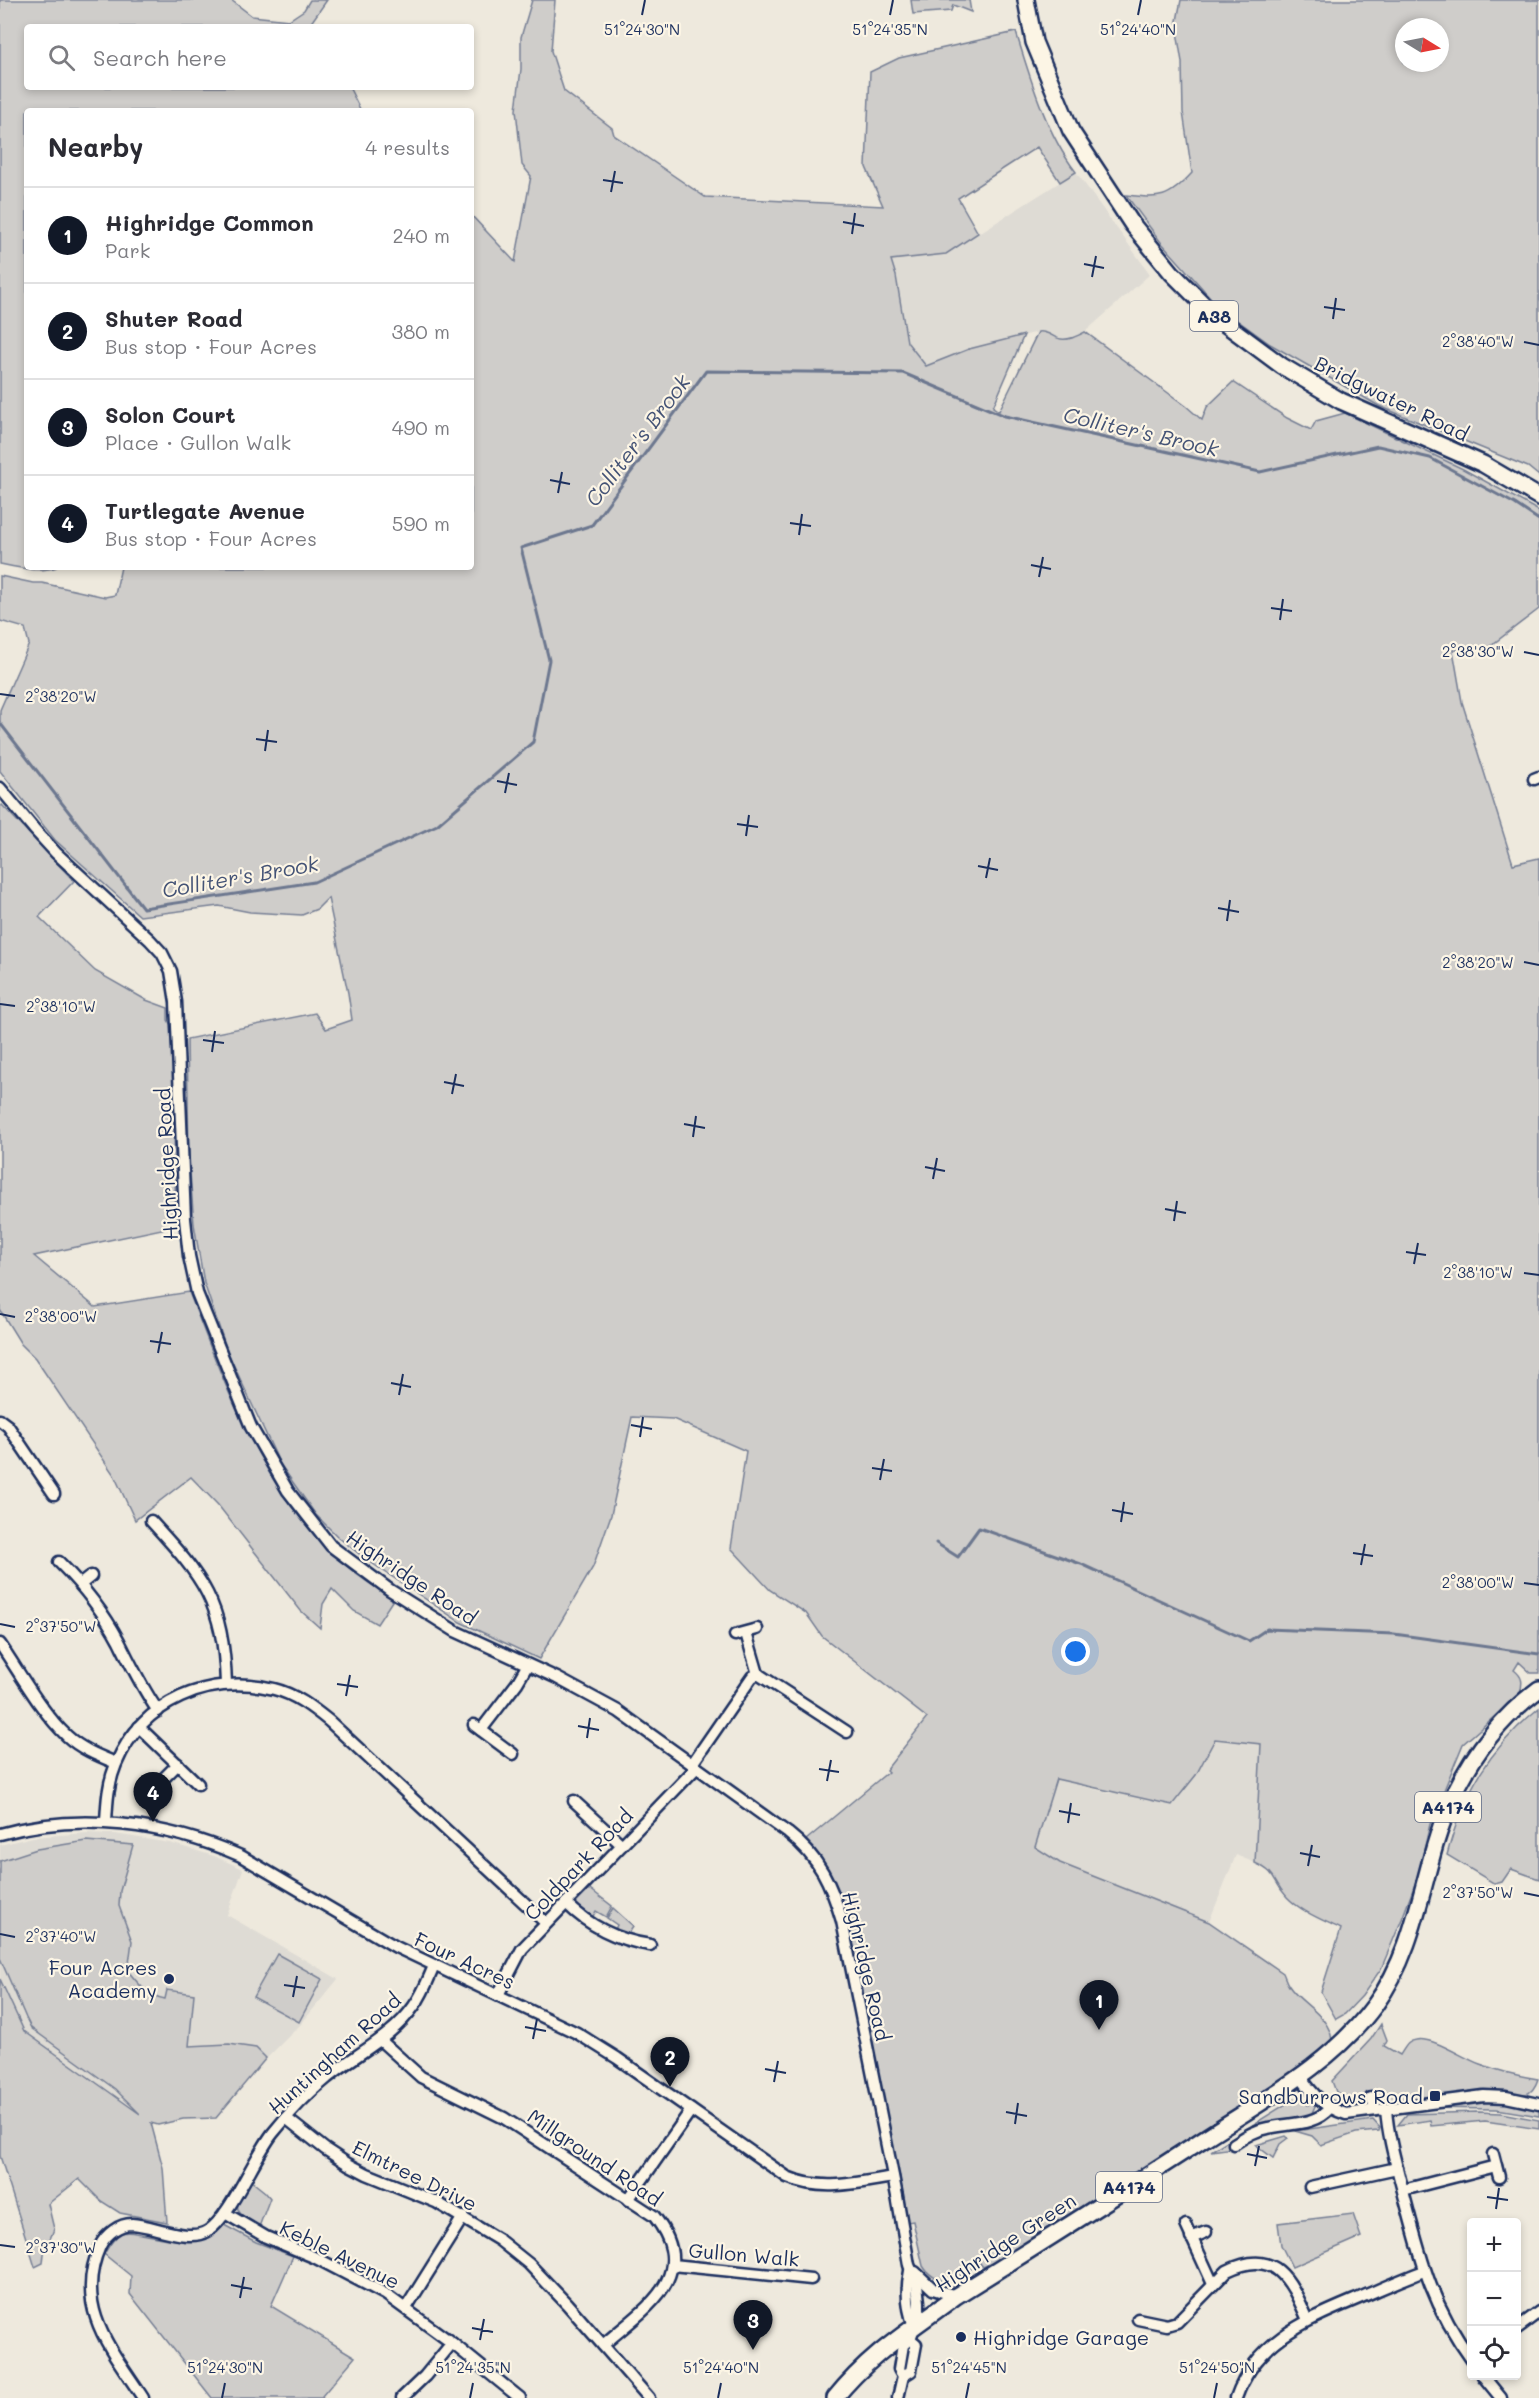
<!DOCTYPE html>
<html lang="en">
<head>
<meta charset="utf-8">
<style>
  body { margin:0; font-family:Mali,sans-serif; background:#f7f7f7; color:#2b2b33 }
  .controls { position:absolute; right:18px; bottom:18px; display:grid; overflow:hidden; border-radius:6px; box-shadow:0 3px 9px #0003 }
  .controls button { width:54px; height:54px; display:grid; place-items:center; padding:0; border:0; border-bottom:2px solid #e1e1e2; background:#fff; color:#2b2b33; font:30px sans-serif }
  .compass { position:absolute; left:1395px; top:18px; width:54px; height:54px; border-radius:50%; background:#fff; box-shadow:0 3px 9px #0003; rotate:100deg }
  .you { position:absolute; left:1076px; top:1652px; width:21px; height:21px; margin:-15px; border:4px solid #fff; border-radius:50%; background:#1a73e8; box-shadow:0 0 0 9px #1a73e833 }
  .badge { display:grid; place-items:center; width:39px; height:39px; border-radius:50%; background:#111827; color:#fff; font-size:20px; font-weight:700 }
  .pin { position:absolute; translate:-50% -50px; filter:drop-shadow(0 2px 3px #0008) }
  .pin::after { content:''; position:absolute; top:32px; width:21px; height:18px; background:inherit; clip-path:polygon(0 0,100% 0,50% 100%) }
  .list { margin:0; padding:0; list-style:none }
  h2 { display:flex; justify-content:space-between; align-items:center; height:78px; margin:0; padding:0 24px; font-size:26px }
  h2 small { font-size:20px; font-weight:400; color:#7c7c81 }
  .list li { display:grid; grid-template-columns:39px 1fr auto; gap:18px; align-items:center; box-sizing:border-box; height:96px; padding:0 24px; border-top:2px solid #e1e1e2 }
  .list b { display:block; font-size:22px; white-space:nowrap }
  .list p { margin:0; font-size:20px; white-space:nowrap; color:#7c7c81 }
  .list em { font-size:20px; font-style:normal; color:#7c7c81 }
  .icon { flex:none; width:33px; height:33px; fill:none; stroke:currentColor; stroke-width:2; stroke-linecap:round; stroke-linejoin:round }
  .map { position:relative; flex:none; width:1539px; height:2398px; overflow:hidden }
  .search { position:absolute; background:#fff; box-shadow:0 3px 9px #0003; left:24px; top:24px; width:450px; height:66px; display:flex; align-items:center; gap:15px; box-sizing:border-box; padding:0 21px; border-radius:6px; color:#7c7c81; font-size:22px }
  .panel { position:absolute; background:#fff; box-shadow:0 3px 9px #0003; left:24px; top:108px; width:450px; height:462px; border-radius:6px }
  .map>svg:first-child { display:block }
</style>
</head>
<body>
<div class="map">
<svg width="1539" height="2398" viewBox="0 0 1539 2398">
  <rect width="100%" height="100%" fill="#eee9dd"/>
  <filter id="ink" filterUnits="userSpaceOnUse"><feTurbulence type="fractalNoise" baseFrequency=".0167" numOctaves="2"/><feDisplacementMap in="SourceGraphic" scale="12" xChannelSelector="R" yChannelSelector="G"/><feConvolveMatrix kernelMatrix="1 2 1 2 8 2 1 2 1" color-interpolation-filters="sRGB"/></filter>
  <g filter="url(#ink)">
    <g fill="#dedbd4">
      <polygon points="1076,172 1150,274 1085,332 1073,338 1060,339 1042,331 969,349 926,366 907,342 896,276 891,260 946,254"/>
      <polygon points="1215,1739 1261,1744 1262,1769 1255,1863 1236,1855 1209,1922 1060,1863 1035,1847 1056,1779 1109,1793 1196,1775"/>
      <polygon points="87,1833 115,1834 170,1843 214,1856 243,1869 227,1915 338,1979 301,2024 268,2057 216,2118 183,2119 158,2125 151,2122 24,2031 0,1979 0,1845 33,1837"/>
    </g>
    <g fill="#cfcdca" stroke="#757e94" stroke-width="1.5" fill-rule="evenodd">
      <path d="M0,0H231L252,16L289,20L304,10L310,0H327L308,27H27V87H349L361,111H27V567H57C39,573 19,568 0,564Z"/>
      <path d="M532,0H555L551,51L564,91L612,128L614,135L705,197L883,206L866,167L870,72L899,58L1016,32C1030,78 1046,133 1076,172L1060,182L1037,147L958,198L978,233L946,254L891,260L896,276L907,342L926,366L969,349L1024,335L993,407L999,411L1038,332C1047,330 1053,338 1061,339C1070,340 1077,336 1085,332L1186,406L1202,420L1207,407L1233,382L1287,418L1311,430L1316,421L1345,413L1463,469L1539,511V609L1485,650H1453L1462,702L1513,864L1539,858V1673H1531L1519,1662L1514,1670C1523,1677 1523,1682 1520,1694L1463,1744L1430,1824L1418,1876L1402,1919L1381,1969L1362,1996L1345,2014L1336,2019L1321,1992L1341,1929C1323,1920 1300,1911 1287,1897C1271,1880 1279,1874 1255,1863L1261,1744L1215,1739L1196,1775L1172,1805L1056,1779L1035,1847L1060,1863L1209,1922L1283,1973C1285,1977 1286,1982 1289,1986C1300,2004 1332,2016 1332,2043L1266,2091L1005,2258L983,2267L980,2263L949,2283C938,2280 929,2276 923,2266L913,2221L907,2222L849,1922C839,1891 828,1864 806,1840L888,1772L886,1770L927,1718L822,1636L806,1613L770,1590L731,1548L746,1451L673,1419L632,1417L611,1515L593,1567L539,1659L460,1622L364,1558L338,1537L316,1515L280,1464L228,1353L204,1283L194,1224L189,1160L187,1039L315,1013L326,1029L352,1020L348,993L328,898L317,909L302,915L250,912L219,906L140,916L55,840L0,771V710L29,644L25,628L0,621V576L33,583H42L105,597L115,595L121,567H471V215L515,262L531,176L522,165L516,110L521,69V37Z"/>
      <polygon points="911,0 969,0 971,12 953,5 951,11 913,14"/>
      <path d="M1181,0H1539V476L1528,467L1379,406L1270,344L1219,307L1160,241L1126,195C1161,199 1168,199 1192,173L1183,112L1182,62L1176,26ZM1404,27H1440V63H1404Z"/>
      <path d="M2,805L74,881L39,917L95,971L146,1000L168,1008V1020L172,1027L176,1226L34,1256L95,1307L189,1292C233,1406 279,1538 394,1598L377,1624L354,1611L332,1589L323,1604L320,1628L301,1611L218,1505L191,1477L135,1520L114,1475L35,1358L21,1344L0,1310V807Z"/>
      <path d="M1539,1708V1879L1511,1869L1502,1882L1495,1884L1447,1855C1463,1793 1489,1749 1539,1708Z"/>
      <path d="M86,1841L133,1845L120,1891L119,1906L132,1941L128,1971C139,1985 148,1996 165,1999L167,1990L194,1994L189,2046L229,2044L256,2048L266,2058L216,2118L183,2119L158,2125L151,2123L163,2168L167,2222L120,2213L101,2201L79,2179L48,2204L54,2229L44,2254L43,2263L35,2267L0,2156V1979L24,2031L140,2114L115,2089L31,2028L26,2018L0,1958V1861L37,1849Z"/>
      <polygon points="590,1889 612,1906 606,1917 596,1911 592,1918 575,1904"/>
      <polygon points="613,1908 633,1926 627,1935 614,1932 617,1925 607,1918"/>
      <polygon points="277,1954 322,1979 299,2022 253,1997"/>
      <path d="M1381,2024L1387,2040L1384,2046L1400,2055C1405,2048 1407,2041 1416,2040C1432,2036 1463,2058 1480,2064C1499,2071 1518,2076 1538,2079C1536,2085 1533,2092 1526,2094L1478,2091L1441,2096L1440,2093L1432,2094V2097L1361,2103L1336,2092L1332,2081L1371,2039Z"/>
      <polygon points="1294,2099 1302,2100 1308,2105 1312,2102 1315,2106 1311,2115 1269,2123 1233,2148 1211,2151"/>
      <polygon points="1486,2101 1506,2102 1539,2109 1539,2116 1497,2109 1426,2108"/>
      <polygon points="1479,2112 1501,2113 1539,2120 1539,2129 1485,2121 1431,2126 1430,2120 1398,2125 1407,2114"/>
      <polygon points="1373,2120 1380,2128 1379,2131 1356,2133 1321,2145 1312,2136 1295,2131"/>
      <polygon points="1286,2136 1288,2138 1280,2144 1273,2158 1256,2145"/>
      <path d="M250,2180L265,2192L270,2198L259,2227C229,2209 235,2208 250,2180Z"/>
      <polygon points="1353,2214 1361,2237 1292,2267 1281,2245 1278,2223"/>
      <path d="M224,2225L256,2242L293,2256L271,2306L355,2357L322,2396L323,2398H212L130,2294L131,2276L104,2254C109,2246 114,2237 122,2233C128,2231 135,2233 141,2234C173,2239 199,2251 224,2225Z"/>
    </g>
    <g fill="none" stroke-linecap="round" stroke-linejoin="round">
      <g stroke="#6c778f" stroke-width="3">
        <polyline points="0,723 143,908 314,882 437,825 533,742 549,660 521,548 592,525 706,371 903,373 1005,416 1260,472 1378,446 1430,458 1515,504 1539,520"/>
        <polyline points="936,1543 958,1557 979,1528 1081,1564 1249,1641 1267,1629 1394,1634 1539,1654"/>
      </g>
      <defs>
        <g id="minor">
          <polyline points="1534,779 1539,777"/>
          <path d="M0,788L34,829L56,853L150,940L162,953L171,971L176,1002L185,1219L189,1256L197,1293L251,1427L288,1491L331,1546L390,1590L455,1631L557,1678L618,1711L788,1833C820,1858 831,1884 842,1921L897,2196L909,2265L917,2284L919,2302V2313L910,2339L903,2345L899,2369L903,2376L898,2398"/>
          <polyline points="0,1420 8,1426 54,1494"/>
          <path d="M151,1521C204,1579 223,1602 226,1683"/>
          <path d="M59,1562C82,1585 103,1611 119,1641C131,1665 142,1688 158,1711"/>
          <polyline points="81,1584 91,1576"/>
          <polyline points="746,1633 758,1674"/>
          <polyline points="735,1635 757,1629"/>
          <path d="M0,1644C20,1673 41,1712 67,1736C81,1749 99,1756 116,1763"/>
          <polyline points="474,1725 513,1754"/>
          <polyline points="139,1727 198,1784"/>
          <polyline points="481,1730 517,1683 527,1666"/>
          <polyline points="692,1764 752,1677 758,1674 847,1732"/>
          <polyline points="160,1782 178,1764"/>
          <polyline points="574,1801 622,1845"/>
          <path d="M106,1822C107,1802 108,1783 116,1764C142,1701 210,1673 274,1689C295,1694 313,1708 329,1721L546,1923"/>
          <path d="M0,1834C80,1812 166,1823 241,1856L396,1947L577,2033L617,2058L787,2177C822,2192 856,2183 893,2177"/>
          <path d="M566,1903C589,1926 617,1940 650,1945"/>
          <polyline points="498,1995 522,1949 696,1768"/>
          <path d="M380,2040L421,2077L504,2118L654,2216C702,2276 645,2308 603,2345"/>
          <path d="M1300,2076C1313,2095 1324,2107 1346,2114L1484,2096L1506,2097L1539,2104"/>
          <polyline points="1371,2098 1376,2110"/>
          <path d="M1386,2109C1388,2138 1397,2167 1404,2195C1421,2260 1431,2304 1472,2360"/>
          <polyline points="286,2118 325,2149 348,2164 367,2174 436,2202 499,2240 529,2264 567,2304 649,2398"/>
          <path d="M1234,2144C1245,2137 1255,2130 1268,2128C1288,2123 1314,2126 1329,2109"/>
          <polyline points="1493,2154 1499,2177"/>
          <polyline points="1310,2187 1397,2168"/>
          <polyline points="1403,2190 1496,2166"/>
          <polyline points="628,2200 691,2110"/>
          <polyline points="225,2213 266,2237 316,2258 385,2294 452,2343 520,2398"/>
          <polyline points="1186,2225 1213,2284"/>
          <polyline points="1191,2238 1206,2232"/>
          <polyline points="673,2265 811,2279"/>
          <path d="M910,2271C906,2289 907,2308 914,2326"/>
          <polyline points="915,2272 933,2289 956,2296"/>
          <polyline points="406,2308 463,2217"/>
          <path d="M1138,2319L1167,2325L1177,2322L1227,2271C1277,2246 1291,2282 1308,2320"/>
          <polyline points="1516,2329 1539,2312"/>
          <polyline points="903,2376 911,2371 916,2344 910,2339"/>
          <polyline points="1483,2376 1501,2398"/>
          <path d="M143,2398C111,2349 73,2307 100,2246C106,2234 119,2224 132,2224C153,2225 189,2243 208,2231C230,2217 254,2157 273,2133C289,2113 307,2094 327,2078C355,2054 392,2038 414,2006C423,1994 428,1980 434,1966"/>
          <polyline points="402,2398 425,2376 452,2343"/>
          <path d="M1236,2398C1255,2343 1302,2322 1352,2301C1376,2291 1400,2280 1424,2271"/>
        </g>
        <g id="highway">
          <polyline points="1026,0 1034,42 1071,131 1132,224 1172,273 1216,317 1282,366 1341,401 1483,464 1539,497"/>
          <path d="M835,2398C871,2353 911,2330 956,2296C1040,2244 1123,2191 1205,2138C1265,2099 1332,2064 1375,2005C1410,1957 1419,1900 1435,1845C1453,1783 1487,1728 1539,1689"/>
        </g>
      </defs>
      <use href="#minor" stroke="#1b2f5e" stroke-width="15"/>
      <use href="#highway" stroke="#1b2f5e" stroke-width="20"/>
      <use href="#minor" stroke="#fcf5e5" stroke-width="10"/>
      <use href="#highway" stroke="#fcf5e5" stroke-width="15"/>
    </g>
  </g>
  <path fill="none" stroke="#1b2f5e" stroke-width="2" d="M642,15L645,0M890,15L893,0M1138,15L1141,0M603,180L623,183M611,192L615,171M843,222L864,226M852,234L855,213M1084,264L1104,268M1092,277L1096,256M1324,307L1345,310M1333,319L1336,298M1524,342L1539,345M550,480L570,484M558,493L562,472M790,523L811,526M799,535L802,514M1031,565L1051,569M1039,577L1043,557M1271,608L1292,611M1280,620L1283,599M1524,652L1539,655M0,694L15,696M256,739L277,742M265,751L268,730M497,781L517,785M505,793L509,773M737,824L758,827M746,836L749,815M978,866L998,870M986,878L990,858M1218,908L1239,912M1227,921L1230,900M1524,962L1539,965M0,1004L15,1006M203,1040L224,1043M212,1052L215,1031M444,1082L464,1086M452,1094L456,1074M684,1124L705,1128M693,1137L696,1116M925,1167L945,1171M933,1179L937,1158M1165,1209L1186,1213M1174,1221L1177,1201M1406,1252L1426,1255M1414,1264L1418,1243M1524,1273L1539,1275M0,1314L15,1317M150,1341L171,1344M158,1353L162,1332M391,1383L411,1387M399,1395L403,1374M631,1425L652,1429M640,1437L643,1417M872,1468L892,1471M880,1480L884,1459M1112,1510L1133,1514M1121,1522L1124,1502M1353,1553L1373,1556M1361,1565L1365,1544M1524,1583L1539,1585M0,1624L15,1627M337,1684L358,1687M346,1696L350,1675M578,1726L599,1730M587,1738L590,1718M819,1769L839,1772M827,1781L831,1760M1059,1811L1080,1815M1068,1823L1071,1803M1300,1853L1320,1857M1308,1866L1312,1845M1524,1893L1539,1896M0,1934L15,1937M284,1985L305,1988M293,1997L297,1976M525,2027L546,2031M533,2039L537,2019M765,2069L786,2073M774,2082L778,2061M1006,2112L1027,2116M1015,2124L1018,2103M1247,2154L1267,2158M1255,2166L1259,2146M1487,2197L1508,2200M1496,2209L1499,2188M0,2245L15,2247M231,2285L252,2289M240,2298L244,2277M472,2328L493,2332M480,2340L484,2319M222,2398L225,2383M470,2398L473,2383M718,2398L721,2383M966,2398L969,2383M1214,2398L1217,2383"/>
  <g fill="#1b2f5e" stroke="#fcf5e5" stroke-width="2">
    <circle cx="169" cy="1979" r="6"/>
    <rect x="1429" y="2090" width="12" height="12" rx="3"/>
    <circle cx="961" cy="2337" r="6"/>
  </g>
  <g text-anchor="middle" dominant-baseline="central" stroke-width="4.5" stroke-linejoin="round" paint-order="stroke">
    <g fill="#fcf5e5" stroke="#5e6a86" stroke-width="1.5">
      <rect x="1190" y="301" width="48" height="30" rx="4.5"/>
      <rect x="1415" y="1792" width="66" height="30" rx="4.5"/>
      <rect x="1096" y="2172" width="66" height="30" rx="4.5"/>
    </g>
    <g font-size="18" font-weight="bold" fill="#1b2f5e">
      <text x="1214" y="316">A38</text>
      <text x="1448" y="1807">A4174</text>
      <text x="1129" y="2187">A4174</text>
    </g>
    <g font-size="20" fill="#1b2f5e" stroke="#fcf5e5">
      <text transform="translate(1392 398) rotate(26)">Bridgwater Road</text>
      <text transform="translate(166 1164) rotate(-93)">Highridge Road</text>
      <text transform="translate(412 1577) rotate(34)">Highridge Road</text>
      <text transform="translate(578 1864) rotate(-46)">Coldpark Road</text>
      <text transform="translate(465 1960) rotate(25)">Four Acres</text>
      <text transform="translate(867 1966) rotate(77)">Highridge Road</text>
      <text transform="translate(334 2053) rotate(-42)">Huntingham Road</text>
      <text transform="translate(595 2157) rotate(34)">Millground Road</text>
      <text transform="translate(415 2175) rotate(26)">Elmtree Drive</text>
      <text transform="translate(1005 2242) rotate(-33)">Highridge Green</text>
      <text transform="translate(340 2254) rotate(26)">Keble Avenue</text>
      <text transform="translate(744 2254) rotate(5)">Gullon Walk</text>
    </g>
    <g font-size="20" fill="#1b2f5e" stroke="#fcf5e5" text-anchor="end">
      <text x="157" y="1967">Four Acres<tspan x="157" dy="23">Academy</tspan></text>
      <text x="1423" y="2096">Sandburrows Road</text>
      <text x="973" y="2337" text-anchor="start">Highridge Garage</text>
    </g>
    <g font-size="21" font-style="italic" fill="#445376" stroke="#fcf5e5">
      <text transform="translate(1141 431) rotate(13)">Colliter's Brook</text>
      <text transform="translate(637 440) rotate(-53)">Colliter's Brook</text>
      <text transform="translate(240 876) rotate(-10)">Colliter's Brook</text>
    </g>
  </g>
  <g font-size="15" text-anchor="middle" fill="#1b2f5e" stroke="#fcf5e5" stroke-width="4.5" stroke-linejoin="round" paint-order="stroke">
    <text x="642" y="35">51°24'30"N</text>
    <text x="890" y="35">51°24'35"N</text>
    <text x="1138" y="35">51°24'40"N</text>
    <text x="1478" y="347">2°38'40"W</text>
    <text x="1478" y="657">2°38'30"W</text>
    <text x="61" y="702">2°38'20"W</text>
    <text x="1478" y="968">2°38'20"W</text>
    <text x="61" y="1012">2°38'10"W</text>
    <text x="1478" y="1278">2°38'10"W</text>
    <text x="61" y="1322">2°38'00"W</text>
    <text x="1478" y="1588">2°38'00"W</text>
    <text x="61" y="1632">2°37'50"W</text>
    <text x="1478" y="1898">2°37'50"W</text>
    <text x="61" y="1942">2°37'40"W</text>
    <text x="61" y="2253">2°37'30"W</text>
    <text x="225" y="2373">51°24'30"N</text>
    <text x="473" y="2373">51°24'35"N</text>
    <text x="721" y="2373">51°24'40"N</text>
    <text x="969" y="2373">51°24'45"N</text>
    <text x="1217" y="2373">51°24'50"N</text>
  </g>
</svg>
<div class="controls">
<button>+</button>
<button>−</button>
<button><svg class="icon" aria-label="locate" viewBox="0 0 24 24"><circle cx="12" cy="12" r="6"/><path d="M12 2v4M12 18v4M2 12h4M18 12h4"/></svg></button>
</div>
<svg class="compass" viewBox="-18 -18 36 36"><path d="M0-13l5 13h-10z" fill="#e53935"/><path d="M0 13l5-13h-10z" fill="#7c7c81"/></svg>
<div class="you"></div>
<div class="pin badge" style="left:1099px;top:2030px">1</div>
<div class="pin badge" style="left:670px;top:2087px">2</div>
<div class="pin badge" style="left:753px;top:2350px">3</div>
<div class="pin badge" style="left:153px;top:1822px">4</div>
<div class="search"><svg class="icon" aria-label="search" viewBox="0 0 24 24"><circle cx="10" cy="10" r="6"/><path d="M15 15l6 6"/></svg>Search here</div>
<section class="panel">
<h2>Nearby<small>4 results</small></h2>
<ul class="list">
<li><span class="badge">1</span><div><b>Highridge Common</b><p>Park</p></div><em>240 m</em></li>
<li><span class="badge">2</span><div><b>Shuter Road</b><p>Bus stop · Four Acres</p></div><em>380 m</em></li>
<li><span class="badge">3</span><div><b>Solon Court</b><p>Place · Gullon Walk</p></div><em>490 m</em></li>
<li><span class="badge">4</span><div><b>Turtlegate Avenue</b><p>Bus stop · Four Acres</p></div><em>590 m</em></li>
</ul>
</section>
</div>
</body>
</html>
